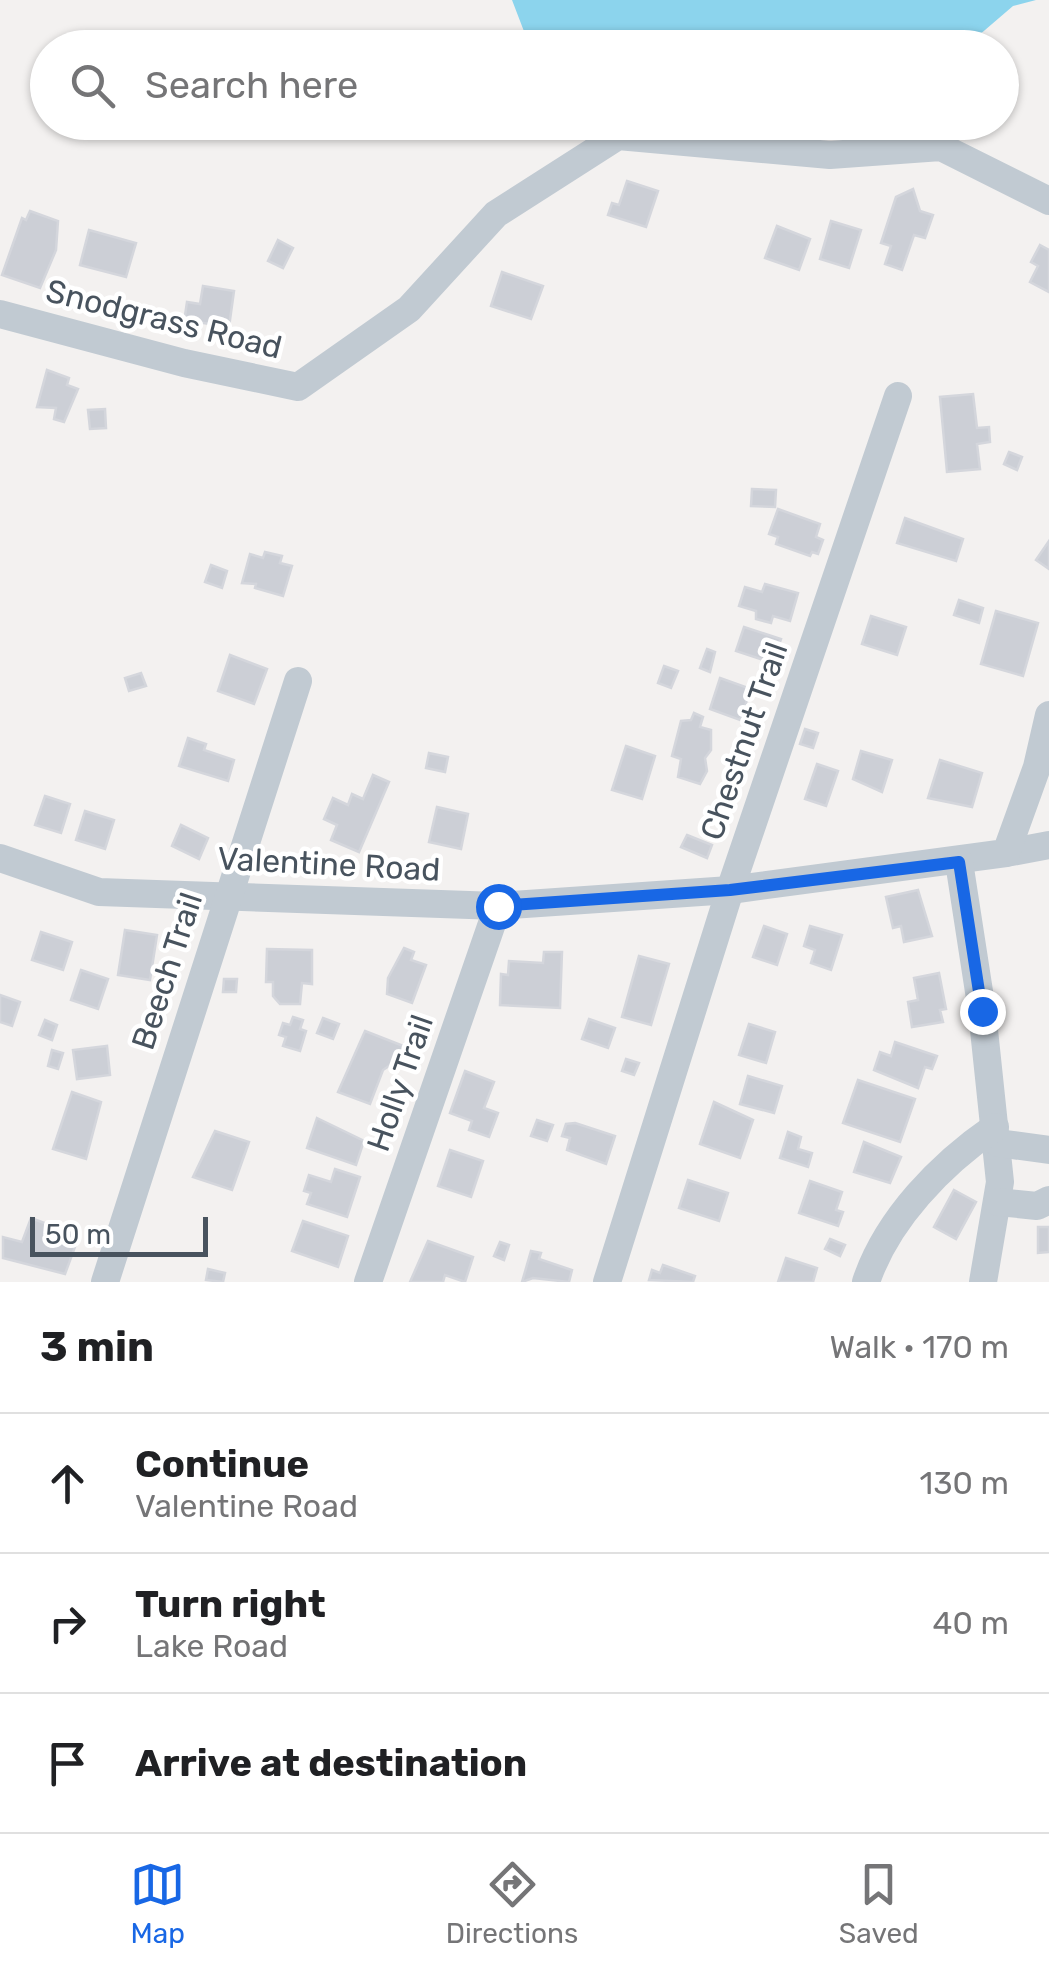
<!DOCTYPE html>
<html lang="en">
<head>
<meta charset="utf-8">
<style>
  body { margin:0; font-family:Rubik,sans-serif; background:#f2f2f2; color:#202124 }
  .scale { position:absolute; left:30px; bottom:25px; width:178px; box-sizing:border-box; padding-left:10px; border:5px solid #48535e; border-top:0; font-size:28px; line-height:35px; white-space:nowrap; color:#48535e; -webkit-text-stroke:8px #fff; paint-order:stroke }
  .stop { position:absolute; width:30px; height:30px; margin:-22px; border:8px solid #1867e5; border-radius:50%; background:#fff }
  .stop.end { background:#1867e5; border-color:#fff; box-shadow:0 2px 10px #0008 }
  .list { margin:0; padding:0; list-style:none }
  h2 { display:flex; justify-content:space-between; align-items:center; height:130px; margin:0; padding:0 40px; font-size:42px }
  h2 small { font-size:32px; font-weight:400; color:#757577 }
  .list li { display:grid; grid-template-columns:65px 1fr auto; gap:30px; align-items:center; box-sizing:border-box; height:140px; padding:0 40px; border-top:2px solid #e0e0e0 }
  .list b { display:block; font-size:38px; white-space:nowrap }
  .list p { margin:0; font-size:32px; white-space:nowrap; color:#757577 }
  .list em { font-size:32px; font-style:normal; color:#757577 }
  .icon { flex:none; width:55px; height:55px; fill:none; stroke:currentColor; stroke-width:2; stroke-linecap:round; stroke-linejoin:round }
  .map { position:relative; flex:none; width:1049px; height:1282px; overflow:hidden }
  .search { position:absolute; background:#fff; box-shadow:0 2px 8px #0004; left:30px; right:30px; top:30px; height:110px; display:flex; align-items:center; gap:25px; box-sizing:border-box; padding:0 35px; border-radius:55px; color:#757577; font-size:38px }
  .sheet { height:550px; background:#fff }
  nav { display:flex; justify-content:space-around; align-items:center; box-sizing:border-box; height:140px; border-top:2px solid #e0e0e0; background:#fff; font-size:28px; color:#757577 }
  nav a { display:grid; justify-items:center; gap:5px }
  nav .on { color:#1867e5 }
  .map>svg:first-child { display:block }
</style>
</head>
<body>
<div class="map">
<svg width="1049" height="1282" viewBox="0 0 1049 1282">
  <rect width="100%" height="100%" fill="#f3f1f0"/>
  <polygon fill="#8cd4ed" points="512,0 1036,0 1013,6 964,48 530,47"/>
  <g fill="#cccfd6" stroke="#d4d6dc" stroke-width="2.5">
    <polygon points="627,181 658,191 646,227 608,215 612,203 619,205"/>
    <polygon points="913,189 920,211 933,215 925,238 914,235 902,270 885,264 891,246 881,243 896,197"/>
    <polygon points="30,211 58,221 56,250 40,288 2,275 22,218 26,220"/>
    <polygon points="831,221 861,230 849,268 820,259"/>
    <polygon points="777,226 810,239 799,270 765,258"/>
    <polygon points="89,230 136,243 126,277 80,265"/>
    <polygon points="278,240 293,248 283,268 268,261"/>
    <polygon points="1040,245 1049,250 1049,292 1030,282 1038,266 1031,262"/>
    <polygon points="502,272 543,286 531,319 491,306"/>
    <polygon points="203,286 234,291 229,327 197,322 196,331 183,329 187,302 200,304"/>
    <polygon points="47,370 69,378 67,385 78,389 64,422 54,419 56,408 37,407"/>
    <polygon points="973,394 977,428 989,427 990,442 977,444 980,469 947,472 940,397"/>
    <polygon points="105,409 106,428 90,429 88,410"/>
    <polygon points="1009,452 1022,457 1017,470 1004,464"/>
    <polygon points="752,489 776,490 775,507 751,506"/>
    <polygon points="778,509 820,524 816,537 823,540 818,554 812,552 810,556 776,544 778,537 769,534"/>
    <polygon points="905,518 963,539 956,561 897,543"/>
    <polygon points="1049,541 1049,569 1036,560"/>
    <polygon points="265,552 282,556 280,563 292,566 283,596 255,588 256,584 242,583 250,554 263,558"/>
    <polygon points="211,565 227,571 222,588 205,582"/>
    <polygon points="765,584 798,593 790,621 773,616 771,623 756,619 756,611 739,606 745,587 762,592"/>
    <polygon points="959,600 983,608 979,623 954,615"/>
    <polygon points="996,611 1038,623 1023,676 981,664"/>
    <polygon points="871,616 906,627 897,655 862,644"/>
    <polygon points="744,627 781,639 773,663 736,651"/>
    <polygon points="707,649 715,652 710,672 700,668"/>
    <polygon points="230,655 267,669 254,704 218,691"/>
    <polygon points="664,666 678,671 671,688 658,683"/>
    <polygon points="141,673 146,686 129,691 125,678"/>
    <polygon points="720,678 751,689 740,720 710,709"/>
    <polygon points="694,713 703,717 700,727 711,730 711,750 705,758 707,771 700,784 678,777 681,759 672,756 681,721 691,720"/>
    <polygon points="805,729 818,733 813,748 800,744"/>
    <polygon points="188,738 206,744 204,750 234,760 228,781 179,766"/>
    <polygon points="626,746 655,756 642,799 612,790"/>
    <polygon points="861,751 892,760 882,792 853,779"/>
    <polygon points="429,753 448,757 445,772 426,768"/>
    <polygon points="940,760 982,773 972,807 928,798"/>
    <polygon points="817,764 838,771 826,806 805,799"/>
    <polygon points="373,775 389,782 359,852 331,840 337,825 324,819 333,798 348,805 352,794 363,799"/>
    <polygon points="45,796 70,804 61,833 35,825"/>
    <polygon points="437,807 468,814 461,849 429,842"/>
    <polygon points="85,811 114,820 105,849 76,840"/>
    <polygon points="181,825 208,838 199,859 172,846"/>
    <polygon points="687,835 712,845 707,858 681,847"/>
    <polygon points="918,890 932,936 904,942 901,926 893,928 886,897"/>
    <polygon points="764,926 787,934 777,965 753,957"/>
    <polygon points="810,926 842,935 831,970 811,963 815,950 804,946"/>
    <polygon points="125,930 157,935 150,980 118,975"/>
    <polygon points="41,932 72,942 63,970 32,960"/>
    <polygon points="404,948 414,952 411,960 426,965 412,1003 387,994 388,978"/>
    <polygon points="267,949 312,950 312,984 302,983 300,1004 280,1004 273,996 273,982 266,982"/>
    <polygon points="544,952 562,952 560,1008 500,1005 501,974 508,975 509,961 543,963"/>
    <polygon points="639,956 669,964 651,1025 622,1017"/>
    <polygon points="81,970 108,979 98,1009 71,1000"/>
    <polygon points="939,973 946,1009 940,1010 943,1022 912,1027 908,1002 918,1000 914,978"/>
    <polygon points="224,979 237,979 236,992 223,992"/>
    <polygon points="0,995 20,1002 12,1026 0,1022"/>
    <polygon points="293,1017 303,1020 300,1029 306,1031 300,1051 283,1046 286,1037 279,1035 283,1023 290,1025"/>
    <polygon points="323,1018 339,1024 333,1039 317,1033"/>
    <polygon points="589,1019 615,1028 608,1048 582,1039"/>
    <polygon points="45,1020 57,1025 52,1040 39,1035"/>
    <polygon points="749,1024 775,1032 766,1063 739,1055"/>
    <polygon points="365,1031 406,1047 398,1069 389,1066 383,1070 370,1104 338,1092"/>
    <polygon points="895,1042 937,1056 932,1069 925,1067 918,1088 874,1070 880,1052 891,1056"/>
    <polygon points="107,1046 110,1075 77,1079 73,1050"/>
    <polygon points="52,1050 63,1053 58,1069 48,1066"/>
    <polygon points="626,1059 639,1063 634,1075 622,1071"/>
    <polygon points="465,1071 494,1082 484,1108 498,1113 489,1137 469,1130 472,1121 450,1113"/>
    <polygon points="748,1076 782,1086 774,1113 740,1104"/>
    <polygon points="858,1080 915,1099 900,1142 843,1123"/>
    <polygon points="72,1092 101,1102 86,1159 53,1149"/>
    <polygon points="714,1102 753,1120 740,1158 700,1144"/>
    <polygon points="317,1118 364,1141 356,1165 307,1148"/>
    <polygon points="537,1120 553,1125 547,1141 531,1136"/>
    <polygon points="575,1123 615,1136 606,1164 567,1150 570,1138 562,1136 566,1124"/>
    <polygon points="215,1131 249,1142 232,1190 193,1177"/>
    <polygon points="788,1132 801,1137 798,1149 812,1153 808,1167 780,1158"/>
    <polygon points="864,1142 901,1157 890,1183 854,1172"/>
    <polygon points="450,1150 483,1161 471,1197 438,1186"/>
    <polygon points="335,1169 360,1177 347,1217 307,1204 311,1193 304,1191 309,1175 331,1182"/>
    <polygon points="688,1180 728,1193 719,1221 679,1208"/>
    <polygon points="810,1181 842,1192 836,1210 843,1212 838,1226 799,1213"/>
    <polygon points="954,1190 976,1202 956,1239 934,1227"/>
    <polygon points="31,1218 79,1236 65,1274 3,1258 3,1237 22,1242"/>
    <polygon points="303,1221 348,1236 338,1267 292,1251"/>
    <polygon points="1038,1227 1049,1227 1049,1252 1038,1253"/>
    <polygon points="830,1239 845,1245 840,1256 825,1249"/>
    <polygon points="428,1241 473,1257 465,1282 445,1275 443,1282 410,1282"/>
    <polygon points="500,1242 509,1245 504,1260 494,1256"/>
    <polygon points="531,1251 541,1253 539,1259 572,1270 569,1282 533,1278 522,1282"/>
    <polygon points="786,1258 817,1268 813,1282 778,1282"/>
    <polygon points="663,1265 695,1276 693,1282 649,1280 652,1270 660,1273"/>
    <polygon points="208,1269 225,1273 223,1282 206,1280"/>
  </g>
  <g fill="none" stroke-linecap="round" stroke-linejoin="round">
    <g stroke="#c1cad2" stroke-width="28">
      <polyline points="0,314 184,363 298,387 409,309 496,214 618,136 830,155 941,147 1049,201"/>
      <polyline points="1006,853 1049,845"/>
      <polyline points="0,858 99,892 498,906 730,890 1006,853 1037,767 1049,715"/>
      <polyline points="959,862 982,1011 1000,1182 983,1282"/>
      <polyline points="998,1143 1049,1150"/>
      <polyline points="998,1202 1037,1206 1049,1200"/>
      <polyline points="105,1282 298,681"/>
      <polyline points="368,1282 498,906"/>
      <polyline points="607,1282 730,890 898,396"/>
      <path d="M866,1282C887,1219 941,1164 995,1127"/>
    </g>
  </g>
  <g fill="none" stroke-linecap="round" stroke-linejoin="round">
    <polyline stroke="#1867e5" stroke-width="12" points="498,906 730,890 959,862 982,1011"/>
  </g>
  <g text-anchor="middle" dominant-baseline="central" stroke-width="9" stroke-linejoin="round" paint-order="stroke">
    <g font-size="32" fill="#48535e" stroke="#fff">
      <text transform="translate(164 319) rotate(14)">Snodgrass Road</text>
      <text transform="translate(744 741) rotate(-71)">Chestnut Trail</text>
      <text transform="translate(329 864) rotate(3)">Valentine Road</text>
      <text transform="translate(167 971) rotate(-72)">Beech Trail</text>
      <text transform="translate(400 1083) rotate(-71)">Holly Trail</text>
    </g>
  </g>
</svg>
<div class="scale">50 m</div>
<div class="stop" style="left:498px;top:906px"></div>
<div class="stop end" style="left:982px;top:1011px"></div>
<div class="search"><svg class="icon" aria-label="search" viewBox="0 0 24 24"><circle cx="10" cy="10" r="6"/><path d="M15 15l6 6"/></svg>Search here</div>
</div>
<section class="sheet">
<h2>3 min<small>Walk · 170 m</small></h2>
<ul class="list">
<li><svg class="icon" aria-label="ahead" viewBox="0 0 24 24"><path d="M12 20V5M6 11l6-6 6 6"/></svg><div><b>Continue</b><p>Valentine Road</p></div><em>130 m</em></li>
<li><svg class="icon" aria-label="right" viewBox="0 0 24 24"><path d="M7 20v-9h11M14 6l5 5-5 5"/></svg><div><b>Turn right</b><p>Lake Road</p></div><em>40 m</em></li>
<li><svg class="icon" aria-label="arrive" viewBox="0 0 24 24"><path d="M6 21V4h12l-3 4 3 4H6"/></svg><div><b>Arrive at destination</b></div></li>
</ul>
</section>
<nav>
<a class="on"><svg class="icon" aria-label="map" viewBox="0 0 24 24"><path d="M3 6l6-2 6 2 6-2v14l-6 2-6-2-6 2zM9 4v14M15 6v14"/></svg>Map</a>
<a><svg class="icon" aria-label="directions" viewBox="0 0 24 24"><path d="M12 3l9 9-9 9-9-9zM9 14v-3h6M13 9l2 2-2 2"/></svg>Directions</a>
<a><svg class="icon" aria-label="saved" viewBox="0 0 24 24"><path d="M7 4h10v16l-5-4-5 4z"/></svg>Saved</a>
</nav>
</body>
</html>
